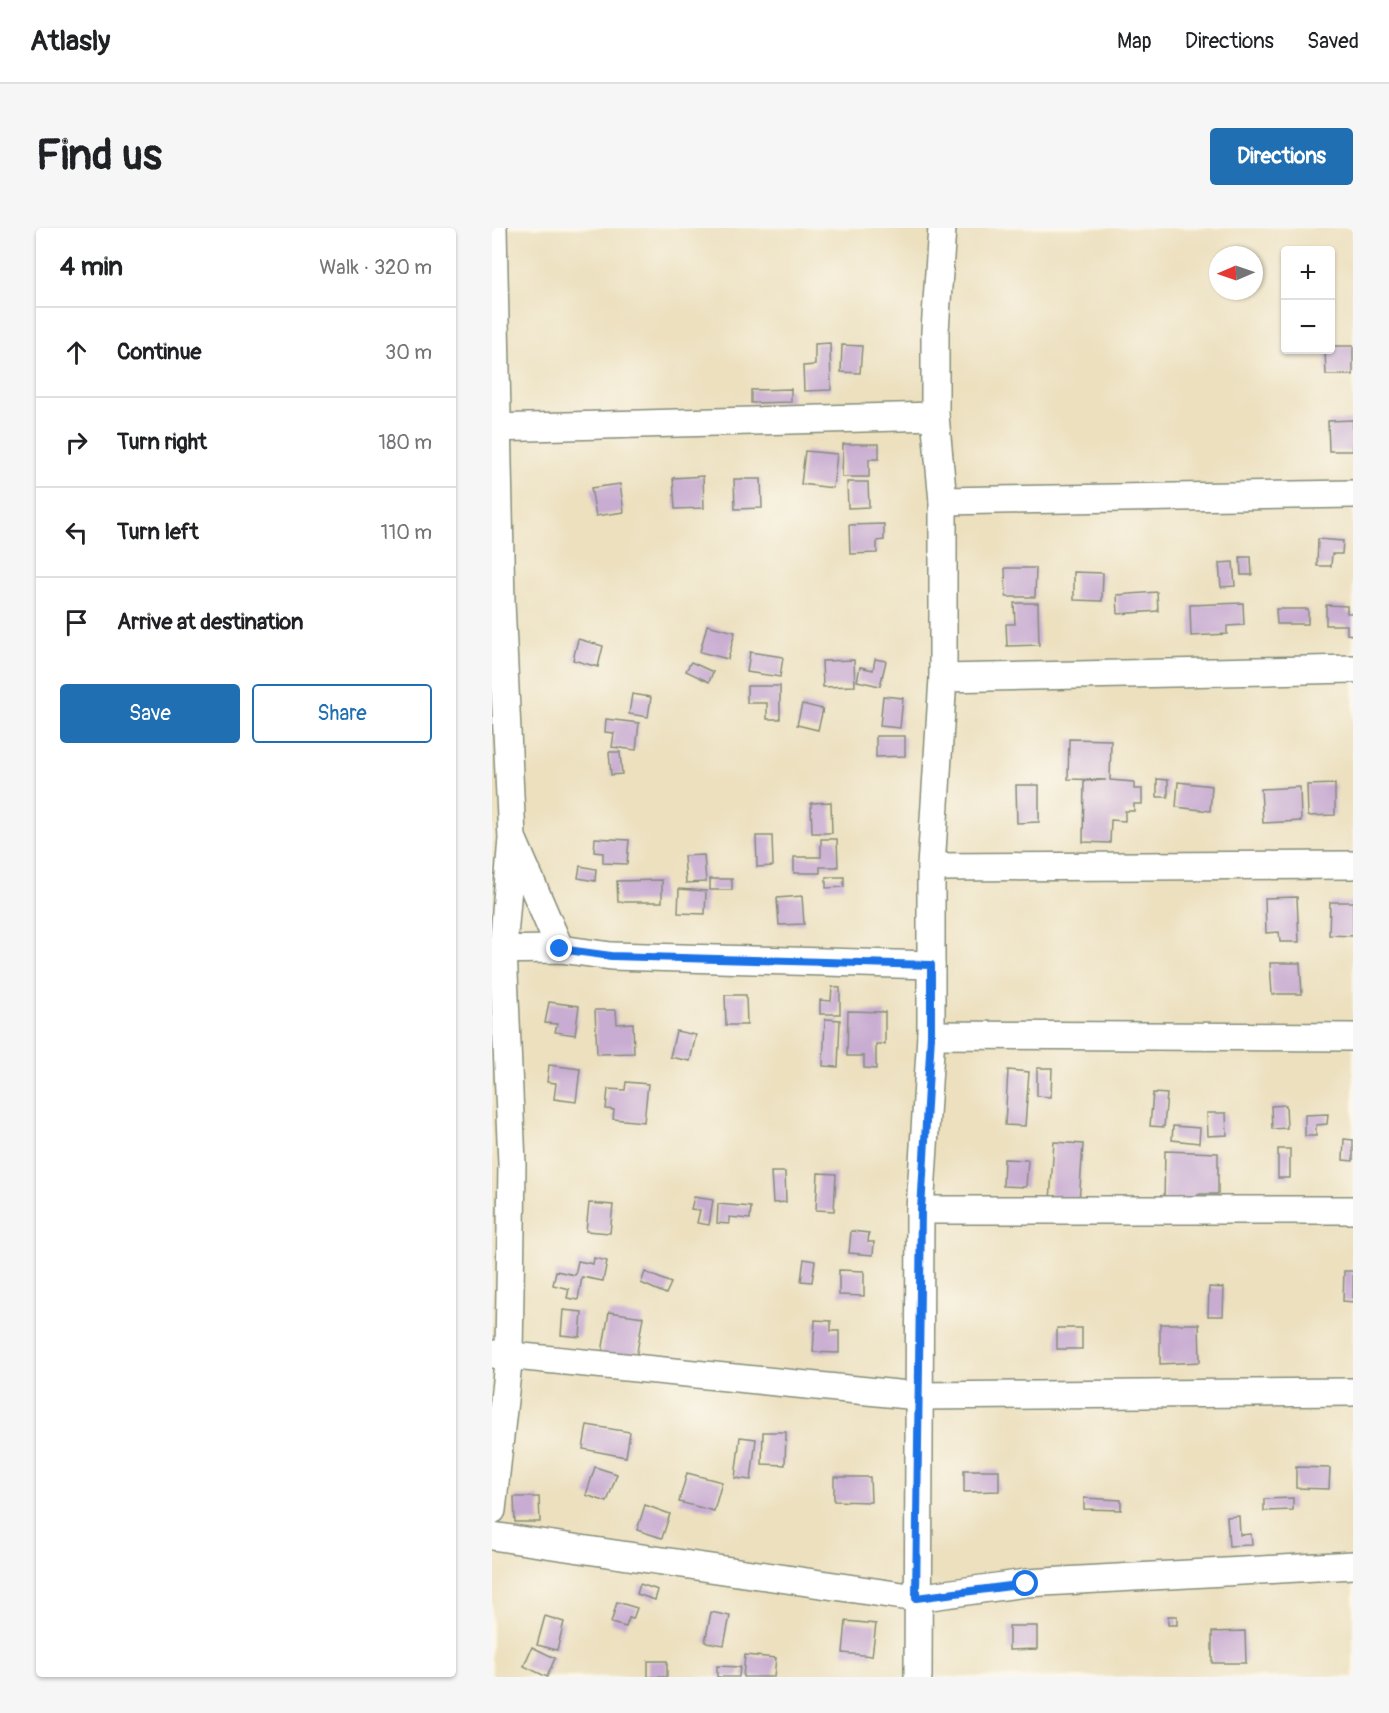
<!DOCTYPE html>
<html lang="en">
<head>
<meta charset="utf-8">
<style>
  body { margin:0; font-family:Pangolin,sans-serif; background:#f6f6f6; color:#202124 }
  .controls { position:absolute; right:18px; top:18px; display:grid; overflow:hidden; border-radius:6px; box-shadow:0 2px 4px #0004 }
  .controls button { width:54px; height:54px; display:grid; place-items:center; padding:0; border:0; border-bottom:2px solid #e0e0e0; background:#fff; color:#202124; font:30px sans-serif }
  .compass { position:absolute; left:717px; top:18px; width:54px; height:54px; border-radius:50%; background:#fff; box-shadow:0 2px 4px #0004; rotate:268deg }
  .stop { position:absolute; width:18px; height:18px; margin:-14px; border:4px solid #1a73e8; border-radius:50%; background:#fff }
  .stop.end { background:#1a73e8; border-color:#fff; box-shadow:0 2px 6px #0008 }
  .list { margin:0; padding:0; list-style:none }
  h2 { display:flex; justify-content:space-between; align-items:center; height:78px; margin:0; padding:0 24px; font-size:26px }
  h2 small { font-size:20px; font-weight:400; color:#757577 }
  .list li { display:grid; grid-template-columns:39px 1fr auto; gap:18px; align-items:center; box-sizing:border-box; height:90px; padding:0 24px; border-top:2px solid #e0e0e0 }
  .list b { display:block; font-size:22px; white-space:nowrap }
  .list em { font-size:20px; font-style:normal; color:#757577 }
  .actions { display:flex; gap:12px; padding:18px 24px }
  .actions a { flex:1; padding:14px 0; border:2px solid #1f6fb2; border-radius:6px; text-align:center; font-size:21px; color:#1f6fb2 }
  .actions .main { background:#1f6fb2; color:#fff }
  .icon { flex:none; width:33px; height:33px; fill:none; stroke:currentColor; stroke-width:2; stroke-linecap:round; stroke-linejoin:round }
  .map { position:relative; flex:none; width:861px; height:1449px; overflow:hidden; border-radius:6px }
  header { display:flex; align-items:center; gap:36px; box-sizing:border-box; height:84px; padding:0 30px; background:#fff; border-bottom:2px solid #e0e0e0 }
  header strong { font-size:28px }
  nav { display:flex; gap:33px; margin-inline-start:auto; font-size:21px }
  .intro { display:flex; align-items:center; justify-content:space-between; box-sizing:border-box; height:144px; padding:0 36px }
  h1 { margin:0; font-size:42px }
  .button { padding:15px 27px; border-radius:6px; background:#1f6fb2; color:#fff; font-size:21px; font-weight:700 }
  main { display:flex; gap:36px; padding:0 36px }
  aside { flex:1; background:#fff; border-radius:6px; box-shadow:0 2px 4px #0004 }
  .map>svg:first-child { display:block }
</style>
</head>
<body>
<header>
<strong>Atlasly</strong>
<nav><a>Map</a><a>Directions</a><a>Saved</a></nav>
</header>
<div class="intro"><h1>Find us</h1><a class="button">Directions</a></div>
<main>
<aside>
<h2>4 min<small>Walk · 320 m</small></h2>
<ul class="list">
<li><svg class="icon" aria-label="ahead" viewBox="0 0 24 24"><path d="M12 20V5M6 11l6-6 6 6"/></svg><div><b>Continue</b></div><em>30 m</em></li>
<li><svg class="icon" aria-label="right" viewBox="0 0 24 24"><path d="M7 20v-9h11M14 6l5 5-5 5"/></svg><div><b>Turn right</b></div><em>180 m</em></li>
<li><svg class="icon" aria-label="left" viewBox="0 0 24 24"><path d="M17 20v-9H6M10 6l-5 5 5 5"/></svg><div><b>Turn left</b></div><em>110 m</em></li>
<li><svg class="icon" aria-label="arrive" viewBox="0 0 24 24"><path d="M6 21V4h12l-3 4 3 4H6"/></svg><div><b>Arrive at destination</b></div></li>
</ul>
<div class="actions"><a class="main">Save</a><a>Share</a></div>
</aside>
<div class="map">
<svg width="861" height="1449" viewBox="0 0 861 1449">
  <rect width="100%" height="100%" fill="#fbf7ec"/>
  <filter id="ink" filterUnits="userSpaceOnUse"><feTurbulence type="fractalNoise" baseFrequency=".0167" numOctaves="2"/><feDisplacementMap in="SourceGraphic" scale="12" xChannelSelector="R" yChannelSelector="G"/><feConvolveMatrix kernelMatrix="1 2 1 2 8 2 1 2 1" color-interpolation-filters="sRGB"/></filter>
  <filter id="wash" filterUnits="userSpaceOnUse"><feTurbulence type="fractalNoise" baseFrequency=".008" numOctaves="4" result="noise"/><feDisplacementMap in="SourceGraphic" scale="24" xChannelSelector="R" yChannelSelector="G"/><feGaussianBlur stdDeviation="1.35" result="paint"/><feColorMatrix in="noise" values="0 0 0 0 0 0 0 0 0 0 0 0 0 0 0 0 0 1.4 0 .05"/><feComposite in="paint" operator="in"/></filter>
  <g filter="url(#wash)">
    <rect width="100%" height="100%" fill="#ece0bf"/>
    <g id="blocks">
      <g fill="#c8acd2">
        <polygon points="338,115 339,162 312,163 311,138 323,137 323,116"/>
        <polygon points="350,117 370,118 368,145 349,144"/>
        <polygon points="838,118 861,118 861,147 834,147 833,122 838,122"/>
        <polygon points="299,161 299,174 259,175 259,162"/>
        <polygon points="861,192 861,223 837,223 836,193"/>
        <polygon points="351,216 387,216 387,231 377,231 377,249 350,249"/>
        <polygon points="313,223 345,226 341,260 309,256"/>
        <polygon points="211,248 212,280 183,281 181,250"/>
        <polygon points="242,251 269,251 270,280 243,281"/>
        <polygon points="355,254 376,254 377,279 356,280"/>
        <polygon points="128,256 132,284 104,288 99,260"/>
        <polygon points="392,296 392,312 385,313 385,325 358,326 357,297"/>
        <polygon points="826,311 851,313 850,326 840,326 839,338 825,338"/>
        <polygon points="748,329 759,329 760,347 749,347"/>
        <polygon points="741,334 743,358 729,359 727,335"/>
        <polygon points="513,340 544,340 543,369 514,369"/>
        <polygon points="582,344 611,345 610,373 582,372"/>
        <polygon points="665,364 666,383 626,386 625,367"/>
        <polygon points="522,375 546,375 547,417 515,418 514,396 523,396"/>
        <polygon points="751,375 752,397 735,398 735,406 699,408 698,377"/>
        <polygon points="834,377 855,378 855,385 861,385 861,407 855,406 855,397 834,397"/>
        <polygon points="784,381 816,381 816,396 785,396"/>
        <polygon points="215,397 243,404 236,431 208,424"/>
        <polygon points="86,411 111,418 106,439 81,432"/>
        <polygon points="258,424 291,429 288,449 255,444"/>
        <polygon points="383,431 394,433 388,458 365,453 368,439 381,442"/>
        <polygon points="362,432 363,458 331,459 330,433"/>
        <polygon points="199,434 221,444 217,454 194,443"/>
        <polygon points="255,458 288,458 288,491 275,491 275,475 255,475"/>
        <polygon points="140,466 159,469 156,489 137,486"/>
        <polygon points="391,468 411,470 408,500 388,498"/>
        <polygon points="310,476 331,481 326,502 305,497"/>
        <polygon points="114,491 147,495 144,522 120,519 122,505 113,504"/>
        <polygon points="384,508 413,508 413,528 384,529"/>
        <polygon points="577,511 619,512 618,552 642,554 642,561 650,561 650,576 642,576 642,583 633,583 633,593 619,592 618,615 591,614 592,553 614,552 576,551"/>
        <polygon points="117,524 128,524 130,546 119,547"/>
        <polygon points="665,551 676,552 676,569 665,569"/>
        <polygon points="686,554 720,558 718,583 684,579"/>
        <polygon points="843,556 843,587 816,588 815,557"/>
        <polygon points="524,557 547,557 547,594 525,595"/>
        <polygon points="808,559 809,593 771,595 769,561"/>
        <polygon points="339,574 340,605 320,605 319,575"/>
        <polygon points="264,608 280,608 281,638 265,639"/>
        <polygon points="103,610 137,612 135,636 111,635 111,625 102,624"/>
        <polygon points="329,611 345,611 346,639 328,639 328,645 302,645 302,629 329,629"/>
        <polygon points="212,627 214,654 194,655 192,628"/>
        <polygon points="88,638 104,641 103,653 86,650"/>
        <polygon points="334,649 352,649 352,659 334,660"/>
        <rect x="218" y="651" width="22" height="11"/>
        <polygon points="170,652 170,674 126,674 125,653"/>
        <polygon points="187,661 214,663 213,686 186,685"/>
        <polygon points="310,668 312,696 287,697 285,670"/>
        <polygon points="805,669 807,714 788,714 787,704 774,705 773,670"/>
        <polygon points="838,674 861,674 861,708 837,707"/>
        <polygon points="778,735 808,735 810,766 780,766"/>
        <polygon points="340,759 348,760 348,786 328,786 328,772 339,773"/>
        <polygon points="233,767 254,767 255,797 234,797"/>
        <polygon points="57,774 87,778 83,807 63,804 65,796 53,795"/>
        <polygon points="103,782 124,782 125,796 141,795 142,825 105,826"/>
        <polygon points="356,783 393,784 393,816 384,816 384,841 372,840 372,828 355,828"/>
        <polygon points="333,791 348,792 346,839 331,838"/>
        <polygon points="184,803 204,807 198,833 178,829"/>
        <polygon points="57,837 88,841 84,874 62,871 64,855 55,854"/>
        <polygon points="545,840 560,840 559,869 545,868"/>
        <polygon points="516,842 537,844 533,898 513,897"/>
        <polygon points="134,854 156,856 152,894 121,891 122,882 114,881 116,861 133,862"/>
        <polygon points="661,865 675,866 672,899 658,898"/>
        <polygon points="794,877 795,900 780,901 779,878"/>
        <polygon points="715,885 734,885 735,907 716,908"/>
        <polygon points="836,886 835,896 824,897 824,908 813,908 813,887"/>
        <polygon points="681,898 708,900 707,915 680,912"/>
        <polygon points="852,911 861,912 861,933 851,932"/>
        <polygon points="562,914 591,916 587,975 558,973"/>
        <rect x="786" y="921" width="12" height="29"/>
        <polygon points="673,923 726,925 726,966 706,966 706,973 672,972"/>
        <polygon points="512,931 536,932 534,959 511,958"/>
        <polygon points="279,944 293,944 294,974 281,975"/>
        <polygon points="326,945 344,946 342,983 324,982"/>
        <polygon points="202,969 221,972 217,997 205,995 208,982 199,981"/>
        <polygon points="97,975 121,977 118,1005 94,1003"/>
        <polygon points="226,976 259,979 258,991 237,989 237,996 225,995"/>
        <polygon points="359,1003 377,1005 376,1014 382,1014 381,1027 357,1025"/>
        <polygon points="102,1030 115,1033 111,1053 90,1049 86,1072 75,1070 77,1061 61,1057 64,1043 83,1047 86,1033 101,1036"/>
        <polygon points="312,1031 323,1033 320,1054 309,1053"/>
        <polygon points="347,1042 372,1043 372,1068 347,1067"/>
        <polygon points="852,1043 861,1043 861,1074 851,1073"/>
        <polygon points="153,1044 179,1055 174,1066 149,1055"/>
        <polygon points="717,1059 732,1060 731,1088 716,1088"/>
        <polygon points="71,1082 90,1084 88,1109 69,1107"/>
        <polygon points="117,1084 151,1089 143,1136 109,1130"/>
        <polygon points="323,1092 339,1093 339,1103 347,1103 347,1125 321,1124"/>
        <polygon points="668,1096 707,1096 708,1134 668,1136"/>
        <rect x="565" y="1100" width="25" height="21"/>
        <polygon points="95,1197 138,1204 134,1229 91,1221"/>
        <polygon points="271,1204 294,1204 293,1237 270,1236"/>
        <polygon points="248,1209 264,1211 259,1252 243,1250"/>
        <polygon points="103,1239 125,1246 115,1274 94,1267"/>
        <polygon points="804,1239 838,1240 837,1261 804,1260"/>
        <polygon points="472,1242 507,1242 507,1263 472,1264"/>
        <polygon points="195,1245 230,1254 222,1283 187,1274"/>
        <polygon points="342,1249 378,1249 379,1274 342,1273"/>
        <polygon points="22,1269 47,1269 48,1294 23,1294"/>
        <polygon points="592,1270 629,1272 629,1282 592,1281"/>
        <polygon points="801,1270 801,1282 772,1283 772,1271"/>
        <polygon points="153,1277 178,1286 170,1310 145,1302"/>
        <polygon points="747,1288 748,1307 759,1306 760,1317 737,1318 735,1289"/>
        <polygon points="148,1356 166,1362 163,1372 145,1366"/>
        <polygon points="125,1374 145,1380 141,1391 137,1390 134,1399 119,1395"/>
        <polygon points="219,1384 238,1388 232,1417 213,1414"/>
        <polygon points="53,1388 72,1394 65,1422 45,1417"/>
        <rect x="676" y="1388" width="9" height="9"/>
        <polygon points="354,1393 384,1396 380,1428 351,1425"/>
        <polygon points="517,1398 545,1398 545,1421 517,1422"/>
        <polygon points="753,1403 754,1435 720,1435 720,1404"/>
        <polygon points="40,1419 63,1430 55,1449 32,1438"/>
        <polygon points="253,1427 284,1430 282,1449 251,1449"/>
        <rect x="156" y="1433" width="19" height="16"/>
        <polygon points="225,1438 248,1439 247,1449 225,1449"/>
      </g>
    </g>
  </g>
  <g filter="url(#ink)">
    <use href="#blocks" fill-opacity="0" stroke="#868e7a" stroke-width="1.5"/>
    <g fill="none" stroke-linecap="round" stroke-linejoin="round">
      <defs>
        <g id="minor">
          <polyline points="0,200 443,188"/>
          <polyline points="451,273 861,266"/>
          <polyline points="451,450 861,441"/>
          <polyline points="22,614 68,721"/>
          <polyline points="439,639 861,637"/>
          <polyline points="0,722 68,721 119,728 439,737"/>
          <polyline points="439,807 861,809"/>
          <polyline points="428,982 861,982"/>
          <polyline points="1,1126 426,1168 861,1164"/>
          <polyline points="0,1282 17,1126 20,936 11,721 20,610 9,375 1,0"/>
          <polyline points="0,1308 424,1370 534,1355 861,1337"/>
          <polyline points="426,1449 428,982 439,807 439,639 451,450 451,273 443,188 443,103 450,0"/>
        </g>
      </defs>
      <use href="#minor" stroke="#868e7a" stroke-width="30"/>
      <use href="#minor" stroke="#fff" stroke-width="27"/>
    </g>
  </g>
  <g fill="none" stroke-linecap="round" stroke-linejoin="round" filter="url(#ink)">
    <polyline stroke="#1a73e8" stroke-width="8" points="68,721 119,728 439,737 439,807 429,982 424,1370 534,1356"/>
  </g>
</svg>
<div class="controls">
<button>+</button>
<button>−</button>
</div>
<svg class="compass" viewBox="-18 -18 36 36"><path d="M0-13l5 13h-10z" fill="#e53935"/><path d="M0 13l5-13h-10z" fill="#757577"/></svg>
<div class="stop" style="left:534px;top:1356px"></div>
<div class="stop end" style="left:68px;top:721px"></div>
</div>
</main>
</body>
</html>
